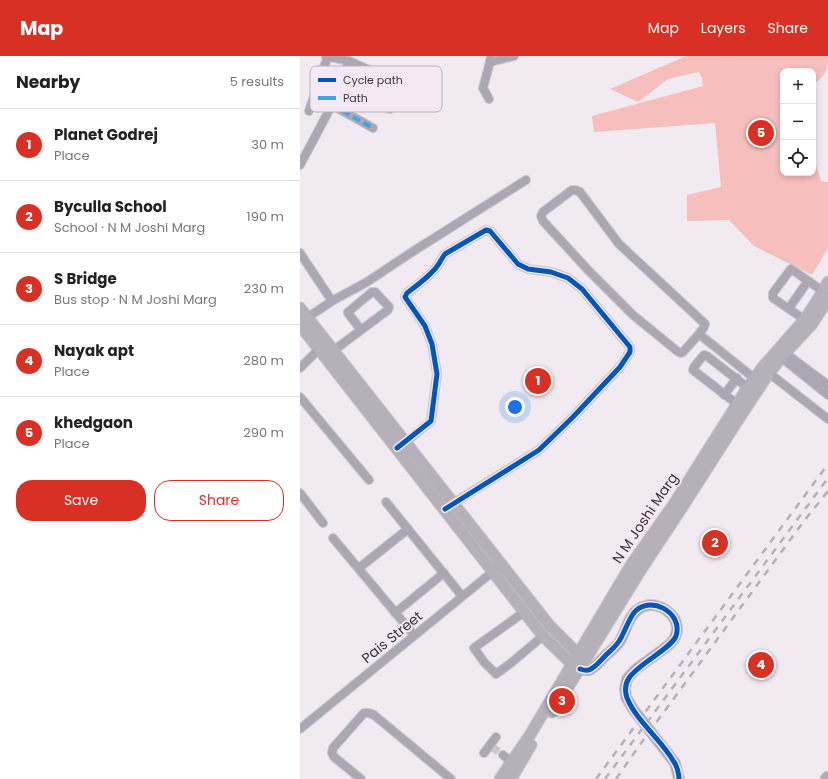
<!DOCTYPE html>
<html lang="en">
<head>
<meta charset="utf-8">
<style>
  body { margin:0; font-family:Poppins,sans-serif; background:#f2f2f2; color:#222 }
  .controls { position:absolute; right:12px; top:12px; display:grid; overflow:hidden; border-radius:8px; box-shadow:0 2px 6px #0003 }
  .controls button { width:36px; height:36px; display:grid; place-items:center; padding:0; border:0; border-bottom:1px solid #e0e0e0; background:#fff; color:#222; font:20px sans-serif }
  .you { position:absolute; left:215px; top:351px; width:14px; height:14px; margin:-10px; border:3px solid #fff; border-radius:50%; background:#1a73e8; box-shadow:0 0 0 6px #1a73e833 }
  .badge { display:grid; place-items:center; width:26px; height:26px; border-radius:50%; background:#d93025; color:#fff; font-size:13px; font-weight:700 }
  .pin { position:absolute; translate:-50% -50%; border:2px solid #fff; box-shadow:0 1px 4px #0006 }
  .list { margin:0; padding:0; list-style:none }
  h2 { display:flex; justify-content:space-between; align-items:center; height:52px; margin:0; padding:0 16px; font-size:17px }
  h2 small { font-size:13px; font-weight:400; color:#767676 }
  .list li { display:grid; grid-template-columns:26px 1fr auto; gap:12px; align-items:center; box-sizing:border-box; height:72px; padding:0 16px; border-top:1px solid #e0e0e0 }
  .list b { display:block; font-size:15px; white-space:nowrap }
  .list p { margin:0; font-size:13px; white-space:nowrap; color:#767676 }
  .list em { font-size:13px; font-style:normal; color:#767676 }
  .actions { display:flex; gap:8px; padding:12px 16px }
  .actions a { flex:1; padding:9px 0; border:1px solid #d93025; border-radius:16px; text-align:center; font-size:14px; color:#d93025 }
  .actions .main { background:#d93025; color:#fff }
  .icon { flex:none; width:22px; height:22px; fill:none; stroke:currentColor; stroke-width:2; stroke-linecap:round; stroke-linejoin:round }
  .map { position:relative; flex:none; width:528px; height:723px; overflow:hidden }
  header { display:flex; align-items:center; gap:24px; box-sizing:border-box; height:56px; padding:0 20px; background:#d93025; color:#fff }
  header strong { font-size:19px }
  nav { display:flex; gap:22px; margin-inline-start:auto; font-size:14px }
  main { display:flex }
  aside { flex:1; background:#fff }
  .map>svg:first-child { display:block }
</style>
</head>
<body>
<header>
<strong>Map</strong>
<nav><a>Map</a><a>Layers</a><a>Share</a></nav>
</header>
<main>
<aside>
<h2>Nearby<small>5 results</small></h2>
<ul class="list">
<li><span class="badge">1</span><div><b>Planet Godrej</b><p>Place</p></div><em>30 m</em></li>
<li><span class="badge">2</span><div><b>Byculla School</b><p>School · N M Joshi Marg</p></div><em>190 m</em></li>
<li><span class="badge">3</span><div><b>S Bridge</b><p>Bus stop · N M Joshi Marg</p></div><em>230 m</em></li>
<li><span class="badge">4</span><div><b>Nayak apt</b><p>Place</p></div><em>280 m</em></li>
<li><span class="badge">5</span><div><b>khedgaon</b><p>Place</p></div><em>290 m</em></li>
</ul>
<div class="actions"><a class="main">Save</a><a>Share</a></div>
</aside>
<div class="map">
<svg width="528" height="723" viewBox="0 0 528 723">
  <rect width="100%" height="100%" fill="#f1ebf1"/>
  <path fill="#f6bebd" d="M386,0H528C528,16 525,19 513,29V15H483V117H513V98L521,125L528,126V192L512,219L454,190L429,164L387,165V139L421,131L415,67L294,76L292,60L403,30L402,22L399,16L368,23L338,46L310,33Z"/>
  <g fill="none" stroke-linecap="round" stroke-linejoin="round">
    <polyline stroke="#ccc7cc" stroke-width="8" stroke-dasharray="8 4" stroke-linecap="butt" points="192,691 203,699"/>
    <defs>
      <g id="minor">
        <polyline points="191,0 190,6 214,0"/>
        <polyline points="49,5 107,31 127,37"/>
        <polyline points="41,29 90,53 93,50 101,28"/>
        <polyline points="189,43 183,32 190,6"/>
        <polyline points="32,49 73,72"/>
        <polyline points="9,55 25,8 28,1"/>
        <polyline points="0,109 32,49 49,5 26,0"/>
        <polyline points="0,197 32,245"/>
        <polyline points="489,252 508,225"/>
        <polyline points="4,264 32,245 67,226 109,198 226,124"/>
        <polyline points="508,266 473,242 473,237 491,213 527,238"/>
        <polyline points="399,278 383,296 381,297 377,295 333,259 288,214 243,165 241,160 243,156 272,134 275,134 280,136 319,188 403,266 405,268 404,271 399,278 459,326"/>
        <polyline points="481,294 528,329"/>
        <polyline points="33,295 61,274 88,254 89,251 75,236 72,236 48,256 48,257 61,274"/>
        <polyline points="477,298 528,339"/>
        <polyline points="0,312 22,290"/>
        <polyline points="465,314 528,363"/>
        <polyline points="424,339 437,322"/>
        <polyline points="0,341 69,424"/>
        <polyline points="437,348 393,314 394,311 403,300 404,299 407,300 452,335"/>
        <path d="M102,389L131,365L137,318L132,288L125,270L105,241L107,237C116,230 126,223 134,214C139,209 141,203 145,198L186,174L190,175L218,208L228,213L251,216L268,222L282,233L330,291V296L320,311L273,361L239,394L149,450"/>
        <polyline points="0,437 23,467"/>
        <polyline points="86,446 162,540"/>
        <polyline points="33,482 114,579"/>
        <polyline points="59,512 108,473"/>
        <polyline points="224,556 174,592 184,606 196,618 211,607 243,580"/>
        <polyline points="95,557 144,517"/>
        <polyline points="0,673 196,513"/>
        <polyline points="184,697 196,681"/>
        <polyline points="203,699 215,709"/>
        <polyline points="61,723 34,701 32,697 33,692 64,657 69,657 74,659 151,723"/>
      </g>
      <g id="tertiary">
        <path d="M280,613C283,614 286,615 289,614C296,611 300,605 305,600C311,595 316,591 320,585C327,573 328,560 340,552C343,550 346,550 349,549C365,548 383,564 375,581C373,586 369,589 365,592"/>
        <polyline points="375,707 379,723"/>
      </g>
      <g id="secondary">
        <polyline points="0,252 249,569 278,598 283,600"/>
        <polyline points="0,269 243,580 272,608 278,611"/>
        <polyline points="252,656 287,601 340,515 381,453 434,370 469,317 485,297 512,268 528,243"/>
        <polyline points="200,723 230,679 331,509 374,448 448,331 462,312 505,263 515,248 528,226"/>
        <polyline points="211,723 231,689"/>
      </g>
      <polyline id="trunk" points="527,723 528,722"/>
    </defs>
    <use href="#minor" stroke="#ccc7cc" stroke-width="10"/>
    <use href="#tertiary" stroke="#ccc7cc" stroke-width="12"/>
    <use href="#secondary" stroke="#ccc7cc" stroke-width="13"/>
    <use href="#trunk" stroke="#ccc7cc" stroke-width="15"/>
    <use href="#minor" stroke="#aba8b3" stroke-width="8"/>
    <use href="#tertiary" stroke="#aba8b3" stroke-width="10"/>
    <use href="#secondary" stroke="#b6b0bb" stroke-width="11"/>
    <use href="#trunk" stroke="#b2acb8" stroke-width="13"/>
    <g stroke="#b4b0b6" stroke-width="2.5" stroke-dasharray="7 7" stroke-linecap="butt">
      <polyline points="296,723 528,408"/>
      <polyline points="305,723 528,422"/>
      <polyline points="316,723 339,690 504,465 528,435"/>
    </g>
    <defs>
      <polyline id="tertiary-bridge" points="365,592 336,613 327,623 325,632 326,641 333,653 375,707"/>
    </defs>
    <use href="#tertiary-bridge" stroke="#ccc7cc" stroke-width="12" stroke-linecap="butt"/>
    <use href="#tertiary-bridge" stroke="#aba8b3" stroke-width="10"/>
    <polyline stroke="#3fa3ec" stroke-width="4" stroke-dasharray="8 4" stroke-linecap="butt" points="32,49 73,72"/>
    <defs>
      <g id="cycleway">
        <path d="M97,392L131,365L137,318L132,288L125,270L105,241L107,237C116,230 126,223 134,214C139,209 141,203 145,198L186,174L190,175L218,208L228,213L251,216L268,222L282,233L330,291V296L320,311L273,361L239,394L145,453"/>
        <path d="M280,613C283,614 286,615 289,614C296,611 300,605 305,600C311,594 317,590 321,582C325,574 328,566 333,558C348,537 384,556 376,580C371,593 339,607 329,622C325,628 325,636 327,642C337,666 361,683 374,706C377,710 379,718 379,723"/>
      </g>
    </defs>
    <use href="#cycleway" stroke="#f4e8f4" stroke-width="8"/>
    <use href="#cycleway" stroke="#0057b8" stroke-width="5"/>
  </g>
  <g text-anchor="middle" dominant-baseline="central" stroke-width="4" stroke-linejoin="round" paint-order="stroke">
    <g font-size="14" fill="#3a353a" stroke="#f4e8f4">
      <text transform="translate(345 462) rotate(-56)">N M Joshi Marg</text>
      <text transform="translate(92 581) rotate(-39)">Pais Street</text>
    </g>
  </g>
  <rect x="10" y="10" width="132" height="46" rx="6" fill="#f4e8f4" stroke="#bcb2bc" stroke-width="1"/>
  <rect x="18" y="22" width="18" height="4" fill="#0057b8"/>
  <rect x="18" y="40" width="18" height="4" fill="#3fa3ec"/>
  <g font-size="11" fill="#3a353a">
    <text x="43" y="28">Cycle path</text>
    <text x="43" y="46">Path</text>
  </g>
</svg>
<div class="controls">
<button>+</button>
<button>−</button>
<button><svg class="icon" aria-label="locate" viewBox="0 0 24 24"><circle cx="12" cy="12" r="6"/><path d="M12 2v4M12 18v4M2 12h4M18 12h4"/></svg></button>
</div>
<div class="you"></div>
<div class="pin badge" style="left:238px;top:325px">1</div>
<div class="pin badge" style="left:415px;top:487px">2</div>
<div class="pin badge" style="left:262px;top:645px">3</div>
<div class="pin badge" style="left:461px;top:609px">4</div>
<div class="pin badge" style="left:461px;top:77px">5</div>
</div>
</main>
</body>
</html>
